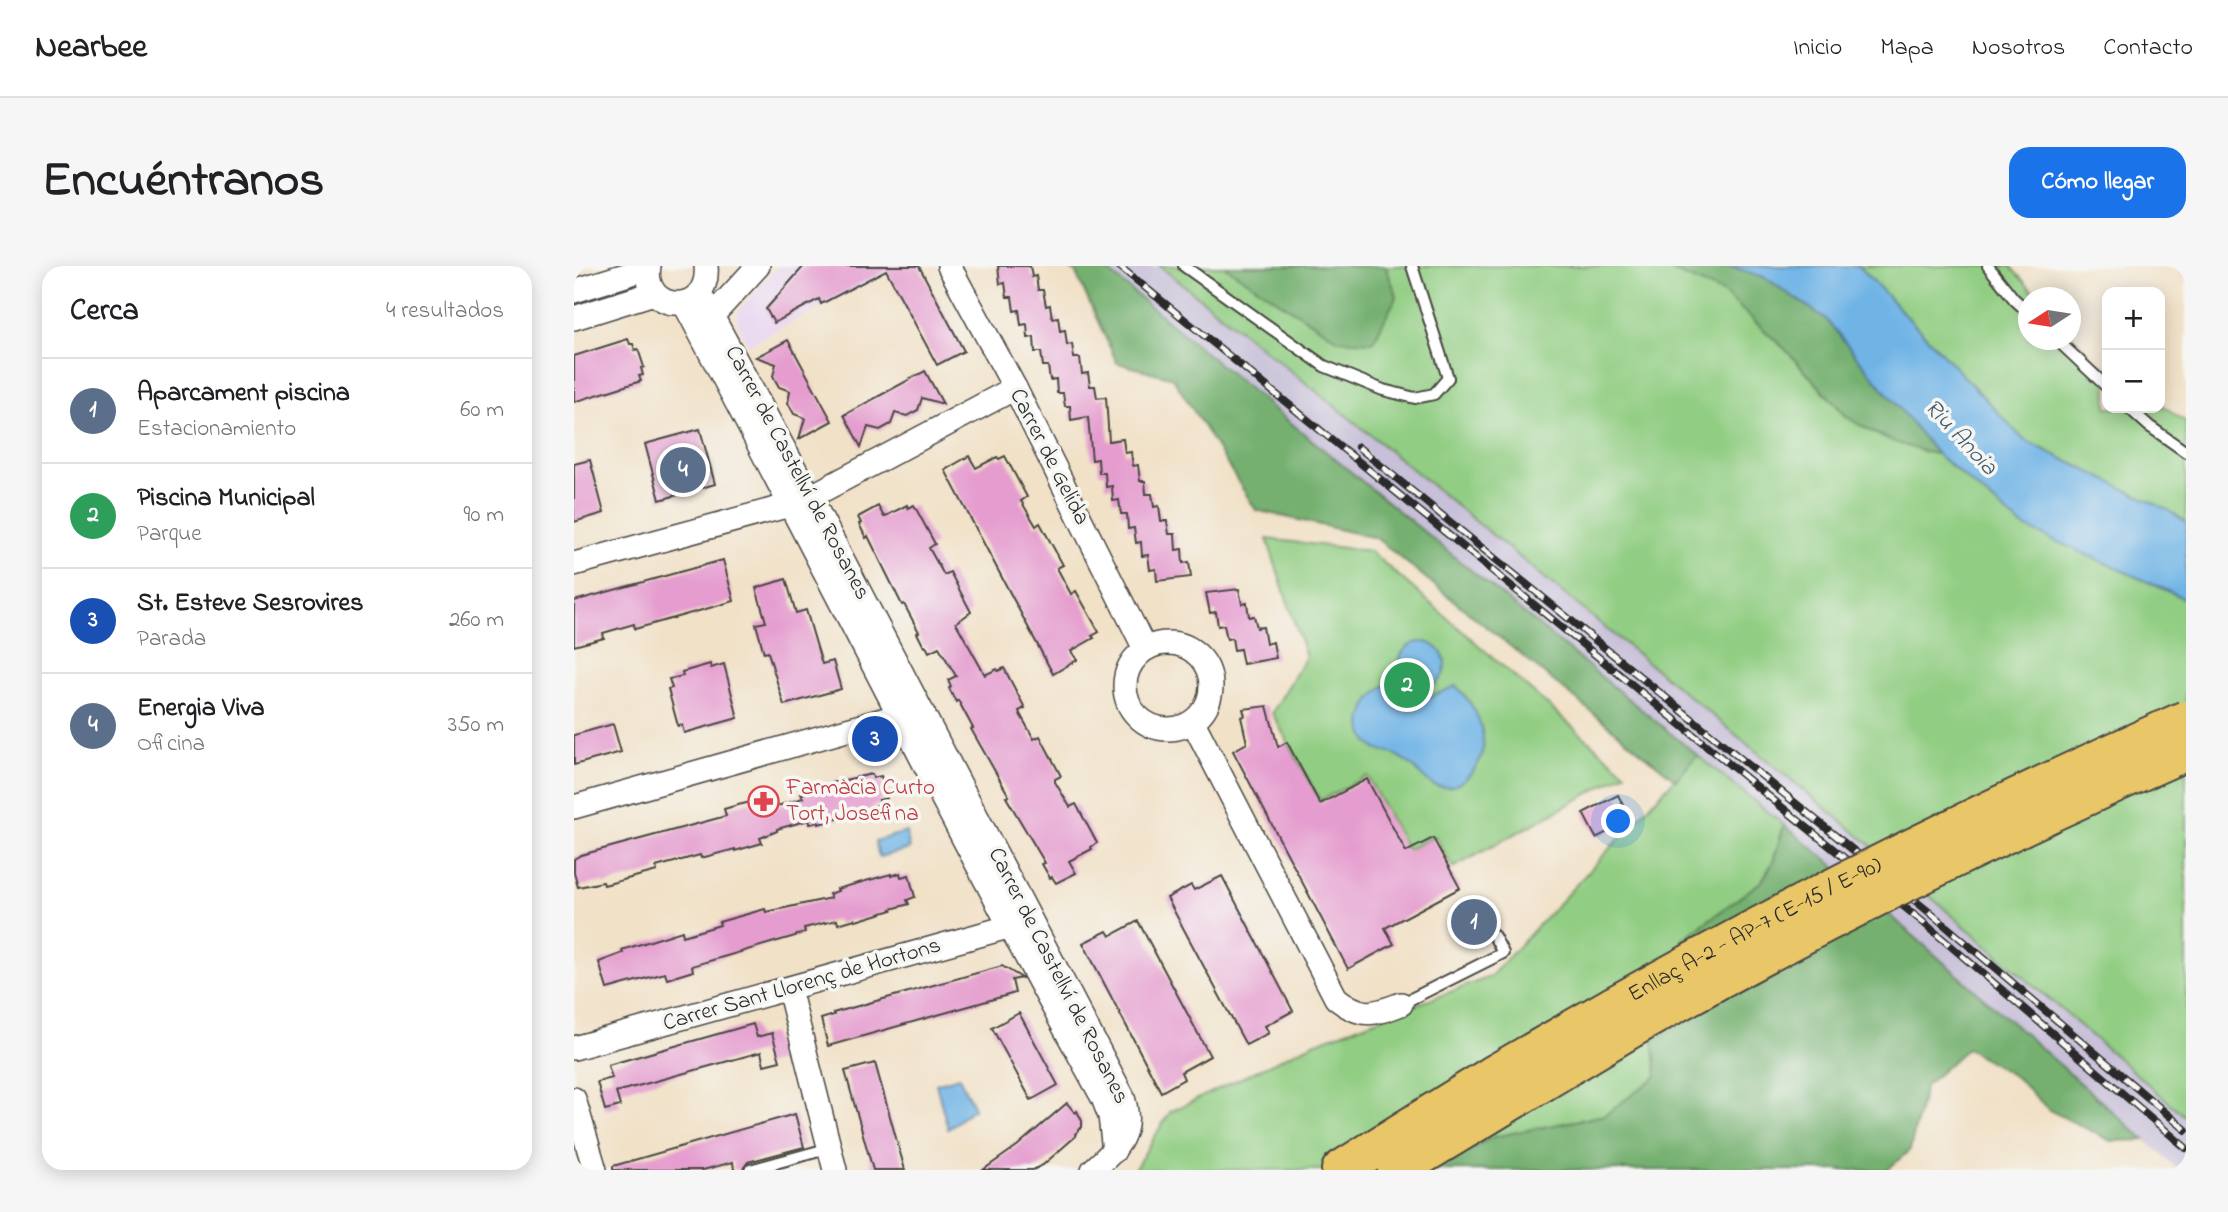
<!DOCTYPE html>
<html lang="es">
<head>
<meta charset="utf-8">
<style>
  body { margin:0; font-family:"Indie Flower",sans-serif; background:#f6f6f6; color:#202124 }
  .controls { position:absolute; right:21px; top:21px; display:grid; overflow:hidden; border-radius:14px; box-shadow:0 4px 18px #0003 }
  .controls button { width:63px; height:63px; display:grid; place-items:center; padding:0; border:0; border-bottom:2px solid #e0e0e0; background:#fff; color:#202124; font:35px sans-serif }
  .compass { position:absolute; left:1444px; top:21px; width:63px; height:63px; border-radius:50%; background:#fff; box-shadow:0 4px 18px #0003; rotate:258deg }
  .you { position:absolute; left:1045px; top:556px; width:24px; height:24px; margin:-18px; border:5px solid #fff; border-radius:50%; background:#1a73e8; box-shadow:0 0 0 10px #1a73e833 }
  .badge { display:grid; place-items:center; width:46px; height:46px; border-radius:50%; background:#1a73e8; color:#fff; font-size:23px; font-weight:700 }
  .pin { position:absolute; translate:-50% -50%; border:4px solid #fff; box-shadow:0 2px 7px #0006 }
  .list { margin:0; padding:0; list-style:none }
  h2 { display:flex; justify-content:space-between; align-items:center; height:91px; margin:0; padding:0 28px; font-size:30px }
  h2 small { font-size:23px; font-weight:400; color:#757577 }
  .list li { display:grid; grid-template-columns:46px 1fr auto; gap:21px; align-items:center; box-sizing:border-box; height:105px; padding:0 28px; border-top:2px solid #e0e0e0 }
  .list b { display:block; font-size:26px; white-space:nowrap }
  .list p { margin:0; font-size:23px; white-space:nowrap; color:#757577 }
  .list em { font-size:23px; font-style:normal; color:#757577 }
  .map { position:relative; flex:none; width:1612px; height:904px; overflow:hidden; border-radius:21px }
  header { display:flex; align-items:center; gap:42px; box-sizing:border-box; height:98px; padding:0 35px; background:#fff; border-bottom:2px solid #e0e0e0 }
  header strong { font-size:33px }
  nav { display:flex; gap:38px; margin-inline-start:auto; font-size:24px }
  .intro { display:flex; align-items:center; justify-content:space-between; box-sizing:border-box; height:168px; padding:0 42px }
  h1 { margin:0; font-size:49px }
  .button { padding:18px 32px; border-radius:21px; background:#1a73e8; color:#fff; font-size:24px; font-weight:700 }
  main { display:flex; gap:42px; padding:0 42px }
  aside { flex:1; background:#fff; border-radius:21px; box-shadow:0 4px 18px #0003 }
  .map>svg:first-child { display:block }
</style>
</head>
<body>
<header>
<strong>Nearbee</strong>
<nav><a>Inicio</a><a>Mapa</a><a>Nosotros</a><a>Contacto</a></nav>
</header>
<div class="intro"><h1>Encuéntranos</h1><a class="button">Cómo llegar</a></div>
<main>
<aside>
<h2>Cerca<small>4 resultados</small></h2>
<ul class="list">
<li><span class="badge" style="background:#5c6f8a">1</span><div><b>Aparcament piscina</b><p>Estacionamiento</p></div><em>60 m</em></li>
<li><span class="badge" style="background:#2e9e5b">2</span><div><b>Piscina Municipal</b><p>Parque</p></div><em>90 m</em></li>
<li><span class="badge" style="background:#1a4fb4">3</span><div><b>St. Esteve Sesrovires</b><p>Parada</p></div><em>260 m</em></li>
<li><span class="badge" style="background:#5c6f8a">4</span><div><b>Energia Viva</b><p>Oficina</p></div><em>350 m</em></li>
</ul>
</aside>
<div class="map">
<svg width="1612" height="904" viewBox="0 0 1612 904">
  <rect width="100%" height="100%" fill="#f6f6f2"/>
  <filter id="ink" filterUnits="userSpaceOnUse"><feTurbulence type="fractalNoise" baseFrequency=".0143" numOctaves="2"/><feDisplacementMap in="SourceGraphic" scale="14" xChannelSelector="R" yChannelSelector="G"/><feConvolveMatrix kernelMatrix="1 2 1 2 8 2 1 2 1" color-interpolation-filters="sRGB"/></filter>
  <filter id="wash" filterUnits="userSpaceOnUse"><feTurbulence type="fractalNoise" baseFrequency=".00686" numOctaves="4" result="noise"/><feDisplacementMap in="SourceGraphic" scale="28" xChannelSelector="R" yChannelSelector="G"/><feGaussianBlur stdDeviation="1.57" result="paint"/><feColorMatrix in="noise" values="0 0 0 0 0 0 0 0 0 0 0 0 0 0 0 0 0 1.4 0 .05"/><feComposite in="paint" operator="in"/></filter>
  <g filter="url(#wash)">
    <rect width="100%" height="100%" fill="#f1e1c7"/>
    <polygon fill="#e7d2f0" points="204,0 326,0 174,79 163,57 164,45"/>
    <polygon fill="#c8bfd8" points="528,0 586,0 788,162 1294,577 1612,851 1612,904 1605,904 1258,598 668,117"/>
    <g fill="#91cd82" stroke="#5e7c56" stroke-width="2">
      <polygon points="586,0 650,0 765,74 823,30 811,0 1086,0 1149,26 1212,84 1273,151 1297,166 1310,172 1348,185 1363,188 1448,260 1612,333 1612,851 1294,577 788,162"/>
      <polygon points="1285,0 1436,0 1464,31 1454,32 1454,74 1496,74 1497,68 1520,94 1533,103 1533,142 1586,142 1586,138 1612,156 1612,256 1596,245 1450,174"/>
      <polygon points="693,273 796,285 1052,507 879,602 861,570 833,584 793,510 746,535 698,447 732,391"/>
      <polygon points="1123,489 1210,559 1199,596 1188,615 1109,673 1096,720 1079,770 1083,810 1031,849 919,871 854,904 560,904 596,846 740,777 916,711"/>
    </g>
    <g fill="#74b070" stroke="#506e4e" stroke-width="2">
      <polygon points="493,0 528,0 668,117 1123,489 1102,514 802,272 682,244 599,112 543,97 502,7"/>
      <polygon points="650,0 811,0 823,30 799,76 765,74"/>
      <path d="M1086,0H1155L1190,11L1252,53L1363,188C1330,182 1301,169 1273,151L1212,84L1149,26Z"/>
      <polygon points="1210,559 1258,598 1571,874 1537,875 1475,844 1443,812 1393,782 1351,820 1336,884 1313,904 854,904 919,871 1031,849 1083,810 1079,770 1096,720 1109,673 1188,615 1199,596"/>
    </g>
    <g fill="#70b4e6" stroke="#4e7088" stroke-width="2">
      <polygon points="1155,0 1285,0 1450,174 1596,245 1612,256 1612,333 1448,260 1363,188 1252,53 1190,11"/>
      <circle cx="848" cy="399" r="23"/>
      <path d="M819,415C828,426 833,437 849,436L848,434L882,420C898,436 911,458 909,482C907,503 884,528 860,519C850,515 845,505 836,498C831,494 824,490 817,487C813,485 807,485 802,483C773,463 795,425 819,415Z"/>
      <polygon points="332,566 336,583 305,591 301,575"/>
      <polygon points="385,811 400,842 374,863 362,818"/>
    </g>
    <g id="blocks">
      <g fill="#e59dcf">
        <polygon points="230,0 345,0 390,85 363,99 312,4 247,38 245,33 200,57 192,43"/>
        <polygon points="424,0 456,0 458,11 462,10 464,24 469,24 472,40 476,39 478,52 484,51 486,65 491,64 493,79 498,78 500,92 506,92 508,108 514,107 516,120 521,120 523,132 532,131 535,175 549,173 551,187 557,186 559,200 564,199 566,215 571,215 572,228 578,228 580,241 585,240 587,255 593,255 595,268 601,268 602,284 608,283 609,297 615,296 617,311 583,315 582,303 576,304 574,289 568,290 567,276 562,277 560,262 554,263 553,248 547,248 545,234 539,235 538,220 532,221 531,207 525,207 524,193 518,194 514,151 497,154 496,140 491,140 489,127 483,127 482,113 476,114 474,100 469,100 467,86 461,86 460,71 454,72 453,58 447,59 445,44 440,45 438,31 433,31 431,17 426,18"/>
        <polygon points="54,73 56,78 59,78 61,84 64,83 70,101 67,102 69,109 65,110 67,115 0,136 0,90"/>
        <polygon points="214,74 258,155 225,173 231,152 220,148 214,137 216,125 205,121 199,110 202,98 182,91"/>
        <polygon points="351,105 369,138 348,132 344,144 333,150 321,147 317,158 306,164 294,161 287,181 270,149"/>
        <polygon points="126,163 141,218 86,234 71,178"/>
        <polygon points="395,190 402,202 423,191 425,193 431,190 453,231 447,235 462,260 466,257 489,299 483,302 497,328 502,325 525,366 518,370 520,372 497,385 503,394 479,408 371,204"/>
        <polygon points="16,194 30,247 0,256 0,198"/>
        <polygon points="333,239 334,242 340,239 361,278 355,282 370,309 376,306 397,346 382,357 411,409 423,403 424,405 430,402 451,442 445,445 446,448 460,473 466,470 487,510 481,513 481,516 496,541 502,538 523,577 517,581 518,583 495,595 502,607 482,617 478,611 476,612 468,598 471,597 432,531 435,530 397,463 399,462 384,434 382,436 375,422 377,420 374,414 382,410 365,381 355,386 352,380 350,381 343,367 345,366 330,338 328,339 294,270 292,272 285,258 287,257 284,251 304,240 310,251"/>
        <polygon points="149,294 160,335 61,363 60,358 29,367 30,372 0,380 0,335"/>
        <polygon points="212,313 222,347 232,344 248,398 259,395 267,423 210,439 194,386 190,387 182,358 192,356 182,322"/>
        <polygon points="665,323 668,338 673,337 675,351 680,350 683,362 689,361 692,378 699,376 702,392 669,398 666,383 660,384 658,372 653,373 650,359 644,360 642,346 636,347 632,327"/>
        <polygon points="136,398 137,402 150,398 164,452 110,467 108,459 104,460 94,423 98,422 95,413 109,410 108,406"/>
        <polygon points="693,440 704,481 713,476 746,538 793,513 832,586 859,572 886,622 811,662 820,678 774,703 659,485 673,477 667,451 671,450 669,443"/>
        <polygon points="39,458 47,486 0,499 0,469"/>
        <polygon points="298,508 299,512 307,510 313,532 305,534 307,538 298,541 299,543 245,558 245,556 236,558 235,554 203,563 203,565 186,572 188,577 161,585 161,583 127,592 126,589 82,601 83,605 30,619 29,616 4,621 0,607 0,593 7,589 152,550 150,543 164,539 177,536 178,541 196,538 197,542 229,532 227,528 245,523 244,520"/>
        <polygon points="1044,529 1057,554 1022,572 1009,547"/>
        <polygon points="326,607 327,611 335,609 341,631 333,634 335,638 317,643 318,644 282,655 281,653 264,658 263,654 230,662 231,666 221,670 118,700 119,705 93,713 91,707 33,723 25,696 49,687 48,684 108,665 109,670 146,659 145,656 191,643 192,646 257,632 255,628 264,625 263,623 317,608 317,610"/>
        <polygon points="648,610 719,745 691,760 695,767 672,779 593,632 617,619 620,624"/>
        <polygon points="564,655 636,790 607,806 610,813 587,826 509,677 533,665 536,670"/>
        <polygon points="428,700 448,712 438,714 441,727 254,780 247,753 260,749 259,747"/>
        <polygon points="445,747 484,819 457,834 418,762"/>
        <polygon points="179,758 183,771 198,767 206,795 190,799 187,786 42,826 46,840 31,844 23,816 38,812 34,799"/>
        <polygon points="301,797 331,904 299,904 271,805"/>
        <polygon points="493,837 501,847 503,845 508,855 508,861 501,868 502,870 469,899 459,904 409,904 443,880"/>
        <polygon points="221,848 230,881 174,896 168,904 160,904 159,896 129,904 39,904 39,900"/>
      </g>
    </g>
  </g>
  <g filter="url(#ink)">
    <use href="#blocks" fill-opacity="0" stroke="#494642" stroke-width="2"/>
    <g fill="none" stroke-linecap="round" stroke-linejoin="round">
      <defs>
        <g id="service">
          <polyline points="610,0 750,100 809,124 841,132 860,128 874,112 838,0"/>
          <polyline points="1414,0 1440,33 1454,46"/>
          <polyline points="1483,74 1533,121"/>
          <polyline points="1555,142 1575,160 1612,186"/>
          <polyline points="827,738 929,687 920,670"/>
          <polyline points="176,904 256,882"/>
        </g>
        <g id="minor">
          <path d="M75,0C67,48 137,51 132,0"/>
          <polyline points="375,0 441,122 571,383"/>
          <polyline points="0,25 74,2"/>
          <path d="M126,28L236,231L548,829C561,865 545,881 519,904"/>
          <path d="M110,37C251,301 384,570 529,832L536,850L540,885"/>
          <polyline points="139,49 184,0"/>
          <polyline points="0,52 80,27"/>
          <polyline points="0,298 216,239 236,231 441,122"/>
          <circle cx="594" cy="420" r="43"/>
          <path d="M619,456L762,732C787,752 799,749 827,738"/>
          <polyline points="0,541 326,449 339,442"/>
          <polyline points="215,723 261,904"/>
          <polyline points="0,782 434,661 447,653"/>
          <polyline points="0,833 21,904"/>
        </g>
        <g id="motorway">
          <polyline points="767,904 919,809 1041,739"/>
          <polyline points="823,904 1056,763"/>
        </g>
      </defs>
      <use href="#service" stroke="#494642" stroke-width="14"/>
      <use href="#minor" stroke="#494642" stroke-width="26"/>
      <use href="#motorway" stroke="#494642" stroke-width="42"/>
      <use href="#service" stroke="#fff" stroke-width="10"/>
      <use href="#minor" stroke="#fff" stroke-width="23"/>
      <use href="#motorway" stroke="#e9c769" stroke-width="38"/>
      <defs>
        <g id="rail">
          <polyline points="545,0 1350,657 1612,882"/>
          <polyline points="784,181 1360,650 1612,864"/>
        </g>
      </defs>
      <use href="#rail" stroke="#2b2b2b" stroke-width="8"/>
      <use href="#rail" stroke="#f6f6f2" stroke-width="5" stroke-dasharray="16" stroke-linecap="butt"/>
      <defs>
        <g id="motorway-bridge">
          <path id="s1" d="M1041,739C1227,634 1417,540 1612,454"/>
          <path d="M1056,763C1236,660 1422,569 1612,485"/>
        </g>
      </defs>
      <use href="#motorway-bridge" stroke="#494642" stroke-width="42" stroke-linecap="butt"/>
      <use href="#motorway-bridge" stroke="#e9c769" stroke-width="38"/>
    </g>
  </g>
  <defs>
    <symbol id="pharmacy-ring" viewBox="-11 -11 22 22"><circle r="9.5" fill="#f6f6f2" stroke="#e0444e" stroke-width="1.5"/><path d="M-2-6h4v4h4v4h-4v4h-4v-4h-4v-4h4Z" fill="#e0444e"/></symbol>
  </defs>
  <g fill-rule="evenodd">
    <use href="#pharmacy-ring" x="172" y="518" width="35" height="35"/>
  </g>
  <g text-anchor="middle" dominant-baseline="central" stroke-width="7" stroke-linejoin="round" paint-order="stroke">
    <g font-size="23" fill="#2b2b2b" stroke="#f6f6f2">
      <text transform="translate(475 191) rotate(63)">Carrer de Gelida</text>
      <text transform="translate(223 207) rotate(62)">Carrer de Castellví de Rosanes</text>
      <text stroke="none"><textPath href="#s1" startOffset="159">Enllaç A-2 - AP-7 (E-15 / E-90)</textPath></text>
      <text transform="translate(484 710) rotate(63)">Carrer de Castellví de Rosanes</text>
      <text transform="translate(228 719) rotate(-16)">Carrer Sant Llorenç de Hortons</text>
    </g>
    <g font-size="23" fill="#be3a42" stroke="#f6f6f2" text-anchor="start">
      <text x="212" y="522">Farmàcia Curto<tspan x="212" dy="26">Tort, Josefina</tspan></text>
    </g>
    <g font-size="24" font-style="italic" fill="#435b6c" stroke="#f6f6f2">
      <text transform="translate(1386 172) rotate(47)">Riu Anoia</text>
    </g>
  </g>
</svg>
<div class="controls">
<button>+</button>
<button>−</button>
</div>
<svg class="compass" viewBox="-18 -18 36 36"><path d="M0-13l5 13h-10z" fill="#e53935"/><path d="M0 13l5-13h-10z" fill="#757577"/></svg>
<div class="you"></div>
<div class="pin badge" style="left:900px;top:656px;background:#5c6f8a">1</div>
<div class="pin badge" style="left:833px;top:419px;background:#2e9e5b">2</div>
<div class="pin badge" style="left:301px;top:473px;background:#1a4fb4">3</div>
<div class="pin badge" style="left:109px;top:204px;background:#5c6f8a">4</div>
</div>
</main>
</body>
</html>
